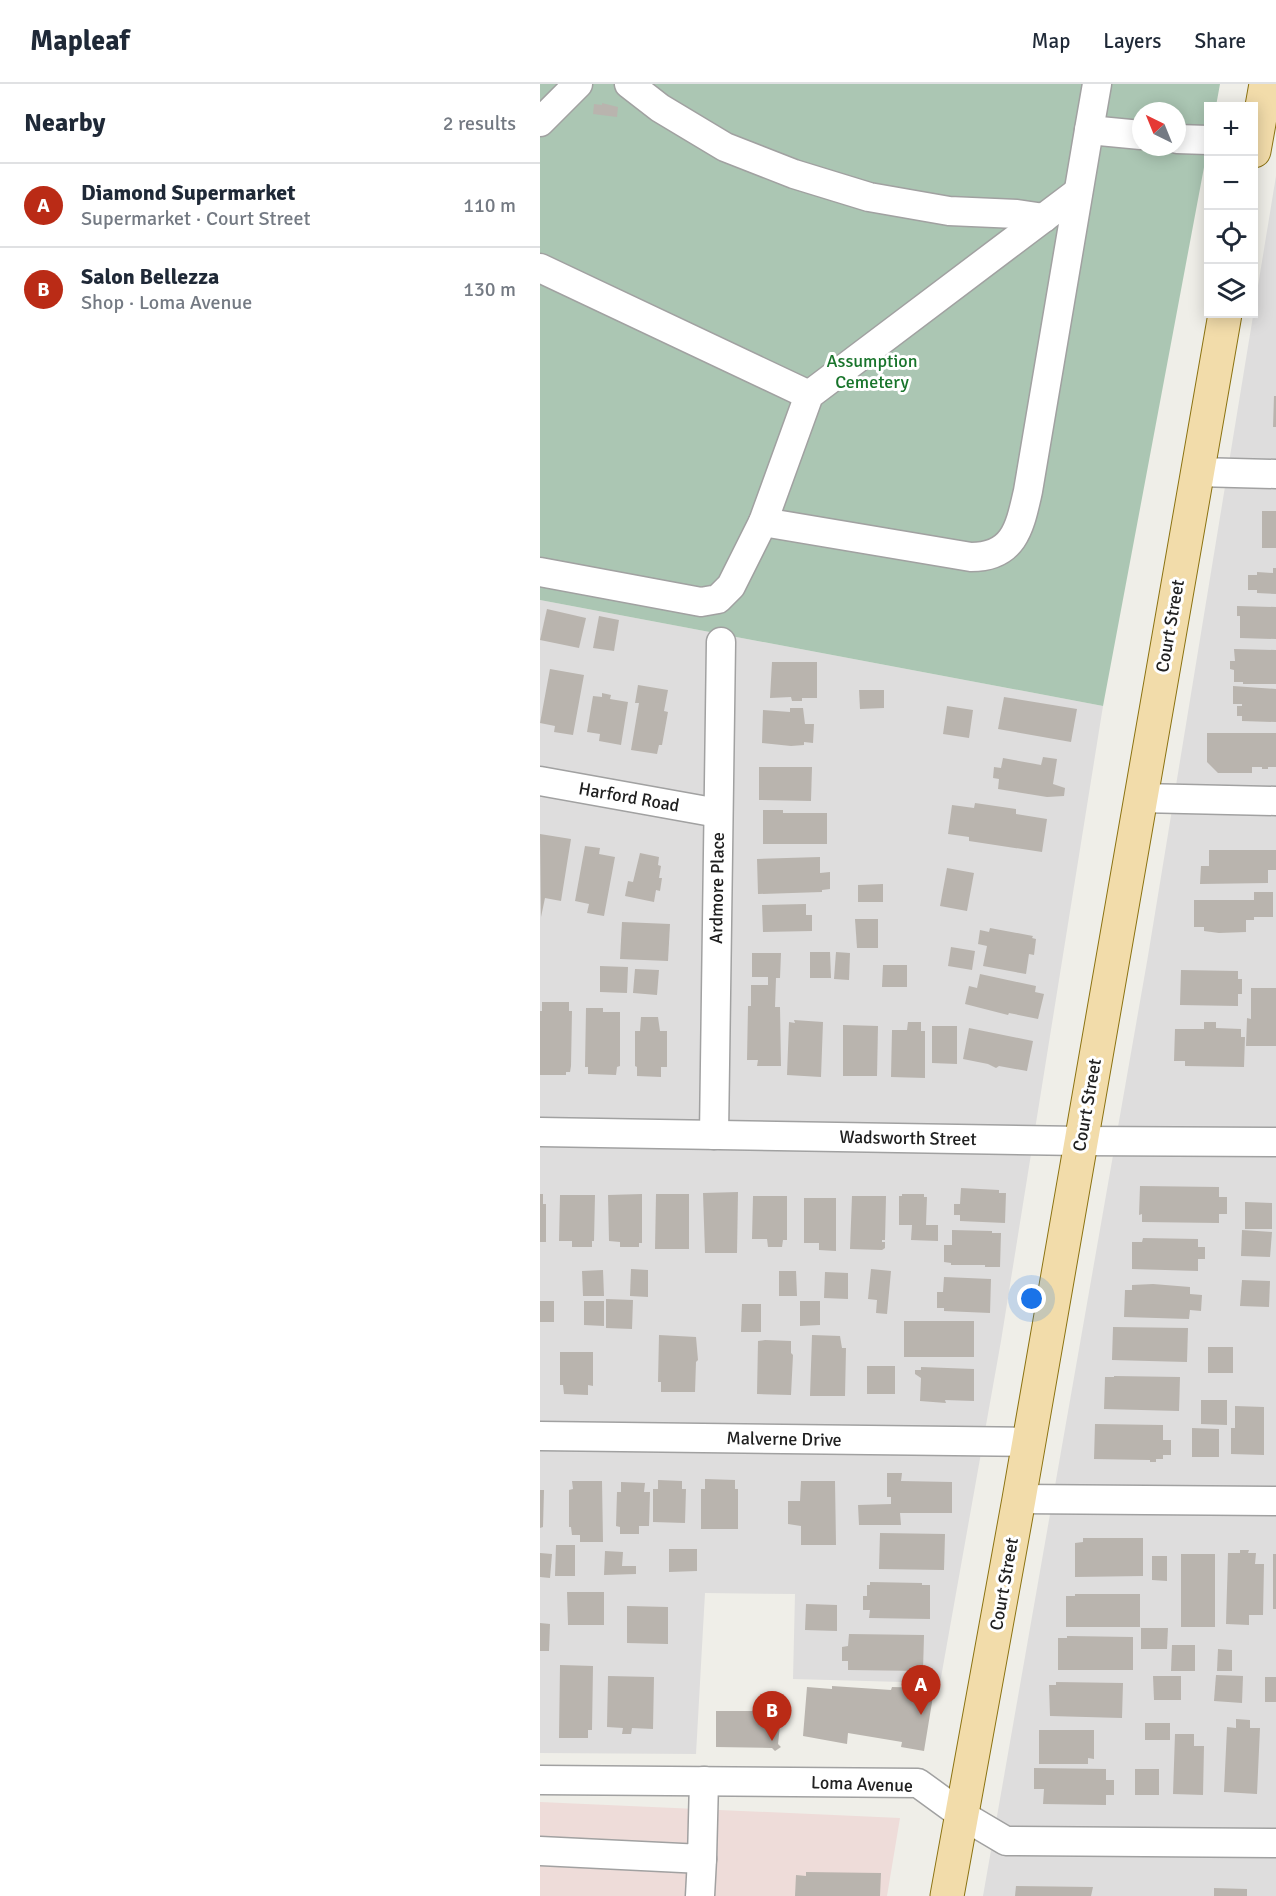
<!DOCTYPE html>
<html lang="en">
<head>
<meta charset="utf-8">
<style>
  body { margin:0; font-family:Signika,sans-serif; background:#f2f2f3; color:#1f2937 }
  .controls { position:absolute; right:18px; top:18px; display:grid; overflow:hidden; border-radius:0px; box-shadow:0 3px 15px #0003 }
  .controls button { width:54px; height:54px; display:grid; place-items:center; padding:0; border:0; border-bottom:2px solid #e0e1e3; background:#fff; color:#1f2937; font:30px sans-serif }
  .compass { position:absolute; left:592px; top:18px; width:54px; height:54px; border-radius:50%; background:#fff; box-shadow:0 3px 15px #0003; rotate:317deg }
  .you { position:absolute; left:492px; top:1215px; width:21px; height:21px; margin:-15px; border:4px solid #fff; border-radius:50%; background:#1a73e8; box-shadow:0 0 0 9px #1a73e833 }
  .badge { display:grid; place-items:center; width:39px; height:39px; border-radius:50%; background:#ba2b16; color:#fff; font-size:20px; font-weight:700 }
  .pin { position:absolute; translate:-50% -50px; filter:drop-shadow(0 2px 3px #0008) }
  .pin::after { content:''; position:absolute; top:32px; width:21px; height:18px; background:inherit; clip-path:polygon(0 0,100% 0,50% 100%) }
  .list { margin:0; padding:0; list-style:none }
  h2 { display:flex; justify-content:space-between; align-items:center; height:78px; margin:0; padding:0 24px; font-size:26px }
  h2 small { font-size:20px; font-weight:400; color:#747a83 }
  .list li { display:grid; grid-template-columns:39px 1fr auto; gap:18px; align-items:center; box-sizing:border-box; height:84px; padding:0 24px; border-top:2px solid #e0e1e3 }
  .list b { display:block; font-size:22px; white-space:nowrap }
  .list p { margin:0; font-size:20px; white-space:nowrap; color:#747a83 }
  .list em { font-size:20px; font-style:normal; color:#747a83 }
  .icon { flex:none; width:33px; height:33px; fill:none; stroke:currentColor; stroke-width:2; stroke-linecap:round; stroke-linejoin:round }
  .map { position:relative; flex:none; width:736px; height:1812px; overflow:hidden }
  header { display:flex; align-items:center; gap:36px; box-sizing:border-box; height:84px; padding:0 30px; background:#fff; border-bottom:2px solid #e0e1e3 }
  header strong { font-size:28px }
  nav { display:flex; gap:33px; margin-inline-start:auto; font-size:21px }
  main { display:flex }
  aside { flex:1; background:#fff }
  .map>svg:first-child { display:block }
</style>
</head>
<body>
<header>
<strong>Mapleaf</strong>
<nav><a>Map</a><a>Layers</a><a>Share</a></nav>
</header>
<main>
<aside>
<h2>Nearby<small>2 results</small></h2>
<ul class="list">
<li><span class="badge">A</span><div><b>Diamond Supermarket</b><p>Supermarket · Court Street</p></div><em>110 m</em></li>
<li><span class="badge">B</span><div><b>Salon Bellezza</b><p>Shop · Loma Avenue</p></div><em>130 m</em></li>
</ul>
</aside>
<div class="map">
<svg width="736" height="1812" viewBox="0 0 736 1812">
  <rect width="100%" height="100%" fill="#efeee8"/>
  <g fill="#dedddd">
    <polygon points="736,92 736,1812 443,1812 608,872"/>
    <polygon points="0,516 563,622 461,1257 400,1599 253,1595 255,1510 165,1509 156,1670 0,1669"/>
  </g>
  <polygon fill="#eedcd9" points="0,1718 360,1734 347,1812 0,1812"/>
  <path fill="#abc6b3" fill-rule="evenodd" d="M0,0H680L676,22H668V62L563,622L0,516ZM601,27H637V63H601Z"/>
  <g fill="#b9b4ae">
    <polygon points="62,19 78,23 77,33 53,30 54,20 62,21"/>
    <polygon points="734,312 736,312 736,343 733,343"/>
    <rect x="722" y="427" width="14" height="37"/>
    <polygon points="733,484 736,484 736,510 717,509 717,506 708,506 708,491 717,491 717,488 733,489"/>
    <polygon points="697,522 736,523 736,555 700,554 700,532 697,532"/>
    <polygon points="7,525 46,534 39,564 0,556"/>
    <polygon points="59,532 79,536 74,567 53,564"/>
    <polygon points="694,565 736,566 736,600 703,600 703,598 694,598 694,586 690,585 690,577 695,577"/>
    <polygon points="232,578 277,578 277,614 262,614 262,617 252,617 251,613 230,614"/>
    <polygon points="10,585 44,591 33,651 14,648 15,642 0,639"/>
    <polygon points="98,601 128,606 124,627 128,628 122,661 119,661 117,670 91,666 99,619 95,619"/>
    <polygon points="693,602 736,605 736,638 702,637 702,632 697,632 697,622 702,622 702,620 693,620"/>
    <polygon points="319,606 344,606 344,624 320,625"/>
    <polygon points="62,609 71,611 70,615 88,618 81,661 59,657 60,650 47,648 53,612 62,613"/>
    <polygon points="464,613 537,625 531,658 458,645"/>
    <polygon points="407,622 433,626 429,654 403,650"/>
    <polygon points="250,624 263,624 265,640 274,640 273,659 264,658 264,661 251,662 222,659 223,626 250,628"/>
    <polygon points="667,649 736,649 736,683 728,683 728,685 722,685 722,683 712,683 712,689 678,689 667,678"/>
    <polygon points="503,673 517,675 513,700 525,704 524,712 507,713 458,705 459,695 453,694 454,683 461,684 463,674 501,681"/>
    <polygon points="219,683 272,683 271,717 219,716"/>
    <polygon points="435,719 476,725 476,730 507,735 502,768 429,757 429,753 408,750 412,721 434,724"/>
    <polygon points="223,726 243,726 243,729 287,729 287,760 223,760"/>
    <polygon points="0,750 31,755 21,817 5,814 1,833"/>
    <polygon points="45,762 60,764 59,770 75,773 64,832 47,829 49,820 35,817"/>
    <polygon points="669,766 736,766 736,786 728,786 728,799 660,800 661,782 669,782"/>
    <polygon points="100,769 119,773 118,781 121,782 119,794 122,794 120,807 116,806 114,818 85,812 88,797 93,798"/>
    <polygon points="280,773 280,789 290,788 290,805 282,806 282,808 218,810 217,775"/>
    <polygon points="407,784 434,789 427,827 400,822"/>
    <polygon points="343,800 343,818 318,818 318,801"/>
    <polygon points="714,808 733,808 733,833 714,833 714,836 706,836 706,848 679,849 664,847 664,843 654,843 654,816 714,816"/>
    <polygon points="266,820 266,831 272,831 272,847 223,848 222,821"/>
    <polygon points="315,835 338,835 338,864 317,864"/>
    <polygon points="82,838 130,840 128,877 80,875"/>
    <polygon points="450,844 493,852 492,854 496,855 494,871 489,870 486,890 443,882 447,862 438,860 440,846 449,848"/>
    <polygon points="411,863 435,867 432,886 408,882"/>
    <polygon points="270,868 290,868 291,894 270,894"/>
    <polygon points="296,868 310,869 309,896 294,895"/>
    <polygon points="212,869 241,869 240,894 236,894 235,923 240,923 241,982 217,982 218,976 207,976 208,922 211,922 211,901 228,901 228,893 212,893"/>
    <polygon points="343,881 367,881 367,903 342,903"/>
    <polygon points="60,882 88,883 87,909 60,908"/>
    <polygon points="95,885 119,886 117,911 93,909"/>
    <polygon points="641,886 698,887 698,895 702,895 702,910 698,910 698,922 640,921"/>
    <polygon points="440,890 496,902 495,908 504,910 498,935 469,929 468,931 425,920 429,902 437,904"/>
    <polygon points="711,904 736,904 736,962 706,962 707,934 711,935"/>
    <polygon points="2,918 29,918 29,927 32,927 31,982 30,988 26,988 26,991 0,991 0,927 2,927"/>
    <polygon points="46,924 63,924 63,928 80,928 80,982 77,983 76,991 48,990 48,983 45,983"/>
    <polygon points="101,933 118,933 120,947 127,947 127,983 121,983 121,993 97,992 97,983 95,982 95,947 100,947"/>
    <polygon points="254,936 283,938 281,993 247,991 249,938 255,939"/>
    <polygon points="368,938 381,938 381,947 385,947 385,994 351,993 352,946 367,946"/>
    <polygon points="664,938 676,938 676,944 701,945 701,953 705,953 704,983 645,982 645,977 634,977 635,945 664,945"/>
    <polygon points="303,941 338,942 337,992 303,992"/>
    <polygon points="392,942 417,942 417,980 392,979"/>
    <polygon points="429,944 493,957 487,987 459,982 456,984 448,980 423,975"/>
    <polygon points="600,1102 679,1103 679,1113 687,1113 687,1130 679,1130 679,1139 602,1138 602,1130 599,1131"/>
    <polygon points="421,1104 459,1106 459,1109 466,1109 465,1139 420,1137 420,1131 414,1131 414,1120 420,1120"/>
    <polygon points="198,1108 197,1169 165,1169 163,1109"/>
    <polygon points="0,1110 3,1110 3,1120 6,1120 6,1158 0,1158"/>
    <polygon points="102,1110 102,1159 99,1159 99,1163 80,1163 80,1158 69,1157 68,1111"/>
    <polygon points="116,1110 149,1110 149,1165 115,1165"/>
    <polygon points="362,1110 384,1110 384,1113 387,1113 386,1141 398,1141 398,1157 371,1156 372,1141 359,1141 359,1112 362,1112"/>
    <polygon points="20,1111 55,1111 54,1157 52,1157 52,1163 32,1163 32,1157 19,1157"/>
    <polygon points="213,1112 247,1112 247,1156 243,1156 242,1163 228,1163 227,1155 212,1155"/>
    <polygon points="312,1112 346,1112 345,1156 342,1156 342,1158 345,1158 345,1164 342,1166 310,1165"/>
    <polygon points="264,1114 296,1114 296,1167 279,1166 279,1159 264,1159"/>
    <polygon points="705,1118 732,1119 732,1145 705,1145"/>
    <polygon points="412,1146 452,1147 452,1149 461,1149 460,1183 445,1183 445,1181 411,1181 411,1179 404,1178 404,1161 412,1161"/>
    <polygon points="702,1146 732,1148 730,1173 701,1172"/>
    <polygon points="603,1154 658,1155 658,1163 665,1163 665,1175 658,1175 658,1187 592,1185 592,1158 602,1158"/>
    <polygon points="91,1185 108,1186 108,1213 90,1212"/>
    <polygon points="331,1185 351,1187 347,1230 336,1229 337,1216 328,1215"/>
    <polygon points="63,1186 64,1212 43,1212 42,1187"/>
    <polygon points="239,1187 256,1187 257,1212 239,1212"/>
    <polygon points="285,1188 308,1189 308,1215 284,1214"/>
    <polygon points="404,1193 451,1195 450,1229 404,1227 404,1224 397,1224 397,1208 403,1208"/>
    <polygon points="702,1196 730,1197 729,1223 700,1222"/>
    <polygon points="613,1200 650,1203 650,1210 662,1211 661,1227 650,1226 649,1235 584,1233 585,1206 592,1206 592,1201"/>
    <polygon points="66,1215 93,1216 92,1245 66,1244"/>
    <rect x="0" y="1217" width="14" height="21"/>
    <polygon points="44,1217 64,1217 64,1242 44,1241"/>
    <polygon points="260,1217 280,1217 280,1241 260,1242"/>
    <polygon points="202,1220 221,1220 221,1248 201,1248"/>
    <rect x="364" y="1237" width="70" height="36"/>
    <polygon points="573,1243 648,1244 647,1278 572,1276"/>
    <polygon points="119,1251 156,1253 158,1276 156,1278 155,1308 121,1308 121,1298 118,1298"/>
    <polygon points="272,1251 300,1252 302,1264 306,1264 305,1312 270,1312"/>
    <polygon points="225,1256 251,1257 251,1269 253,1271 251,1311 217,1310 218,1257"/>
    <rect x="668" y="1263" width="25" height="26"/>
    <polygon points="20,1268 53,1268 53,1302 48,1301 48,1311 24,1310 23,1301 20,1301"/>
    <rect x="327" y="1282" width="28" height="28"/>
    <polygon points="381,1283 434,1285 434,1317 405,1316 406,1319 380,1317 381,1294 375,1290 375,1286 381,1286"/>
    <polygon points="574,1292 640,1293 639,1327 564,1325 565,1293 574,1293"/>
    <polygon points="661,1316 687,1316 687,1341 661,1340"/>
    <polygon points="695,1322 724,1323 724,1371 691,1370 691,1344 695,1344"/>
    <polygon points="555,1340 623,1341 623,1356 631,1356 631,1371 623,1371 623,1375 616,1375 616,1378 610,1378 610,1376 554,1375"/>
    <polygon points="652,1344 679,1345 679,1373 652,1373"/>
    <polygon points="347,1389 362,1389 361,1397 412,1398 412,1429 360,1429 361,1441 319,1441 318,1421 351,1420 351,1413 347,1413"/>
    <polygon points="165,1395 195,1396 195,1405 198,1405 198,1445 161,1445 161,1405 165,1405"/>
    <polygon points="118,1396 142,1397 142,1405 146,1405 145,1439 113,1438 113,1405 118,1405"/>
    <polygon points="32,1397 62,1397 63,1458 40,1458 40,1451 32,1451 31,1443 29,1443 29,1406 33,1405"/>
    <polygon points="261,1397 295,1397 296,1461 261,1461 261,1442 248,1440 248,1417 260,1417"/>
    <polygon points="81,1398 105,1399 104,1408 110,1408 109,1442 99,1442 99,1450 80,1450 80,1443 76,1442 77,1408 81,1408"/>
    <polygon points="0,1406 4,1406 3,1443 0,1444"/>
    <polygon points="340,1449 405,1450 404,1486 339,1485"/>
    <polygon points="543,1454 603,1454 603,1492 535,1493 535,1459 543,1458"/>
    <polygon points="16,1461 35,1461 35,1492 15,1492"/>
    <polygon points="129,1465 157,1465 157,1487 129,1488"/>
    <polygon points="700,1466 709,1466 708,1469 716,1469 715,1480 724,1480 723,1531 709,1531 709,1541 686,1540 688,1469 700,1469"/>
    <polygon points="65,1467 83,1468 82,1482 96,1482 96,1490 64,1491"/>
    <polygon points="0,1469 12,1470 10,1494 0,1493"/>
    <rect x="641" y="1470" width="34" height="73"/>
    <rect x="733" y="1470" width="3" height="55"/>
    <polygon points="612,1472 627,1472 627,1497 612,1496"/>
    <polygon points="330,1498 382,1499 382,1501 390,1501 390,1535 329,1534 330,1526 323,1526 323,1512 327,1512 327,1501 330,1501"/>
    <polygon points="27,1508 64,1508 64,1541 28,1541"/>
    <polygon points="535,1510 600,1510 600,1543 526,1543 526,1512 535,1512"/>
    <polygon points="266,1520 297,1521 297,1547 265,1546"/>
    <polygon points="87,1522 128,1523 128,1560 87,1559"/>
    <polygon points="0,1539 10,1540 9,1567 0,1567"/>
    <polygon points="601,1544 628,1544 627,1565 601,1565"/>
    <polygon points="309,1550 384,1551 383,1587 308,1586 308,1577 302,1577 302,1563 308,1562"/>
    <polygon points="527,1552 593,1553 593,1586 518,1586 518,1554 527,1554"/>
    <polygon points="632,1561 655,1561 655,1587 631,1587"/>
    <polygon points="678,1565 692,1566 692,1587 677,1587"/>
    <polygon points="20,1581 53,1582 52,1646 48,1646 48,1654 19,1654"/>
    <polygon points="676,1591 703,1592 702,1619 674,1617"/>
    <polygon points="68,1592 114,1593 113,1645 92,1644 91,1650 82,1650 83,1644 67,1643"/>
    <polygon points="613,1592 641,1592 641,1616 614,1616"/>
    <rect x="725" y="1593" width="11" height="25"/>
    <polygon points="516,1598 583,1599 582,1634 510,1632 509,1601 516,1601"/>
    <polygon points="292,1602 351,1606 352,1603 389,1604 394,1606 384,1667 361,1663 362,1658 308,1649 307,1660 263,1652 267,1603 292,1605"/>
    <polygon points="217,1622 242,1622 238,1660 241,1663 235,1667 232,1664 176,1663 176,1627 216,1627"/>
    <polygon points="696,1635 710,1636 710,1644 720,1644 717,1710 684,1708 687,1643 696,1644"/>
    <rect x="605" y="1639" width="25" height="17"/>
    <polygon points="499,1646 554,1646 554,1675 548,1674 548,1680 499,1680"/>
    <polygon points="635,1650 654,1650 654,1662 664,1662 663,1711 633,1710"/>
    <polygon points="494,1684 566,1685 566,1696 574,1696 574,1711 566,1711 566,1721 503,1720 504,1705 494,1705"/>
    <rect x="595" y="1685" width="24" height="26"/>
    <polygon points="266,1788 341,1789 340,1812 255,1812 256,1791 266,1792"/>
    <polygon points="476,1802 553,1803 551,1812 475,1812"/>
    <polygon points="674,1804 707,1805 707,1812 674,1812"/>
  </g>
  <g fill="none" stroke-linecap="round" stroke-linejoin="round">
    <defs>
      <g id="minor">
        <polyline points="89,0 120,24 185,63 254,90 329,113 409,127 477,130 504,134"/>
        <polyline points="0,38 38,0"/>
        <polyline points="549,46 557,0"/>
        <polyline points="637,55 668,56"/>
        <polyline points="0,184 269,311"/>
        <polyline points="657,388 736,390"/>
        <polyline points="223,438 269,311 538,108"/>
        <path d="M0,488L161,518L178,515L191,502L223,438L431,473C475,473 480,442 488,407L549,46L601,51"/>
        <polyline points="0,697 178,729"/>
        <polyline points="600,714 736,717"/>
        <polyline points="0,1048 541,1057 736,1058"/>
        <polyline points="174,1051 181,558"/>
        <polyline points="0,1352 489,1358"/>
        <polyline points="479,1415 736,1417"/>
        <polyline points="0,1696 378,1699 422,1731 466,1757 736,1759"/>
        <polyline points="0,1767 162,1775 164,1697"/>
        <polyline points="160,1812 162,1775"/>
      </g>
      <g id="major">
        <polyline points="714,67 726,0"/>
        <polyline points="407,1812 479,1415 685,230"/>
      </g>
    </defs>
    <use href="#minor" stroke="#a1a1a1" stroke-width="31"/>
    <use href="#major" stroke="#8b7211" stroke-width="35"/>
    <use href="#minor" stroke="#fff" stroke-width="28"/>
    <use href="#major" stroke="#f2dcaa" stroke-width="33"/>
  </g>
  <g text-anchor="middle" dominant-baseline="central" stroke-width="6" stroke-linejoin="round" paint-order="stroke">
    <g font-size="18" fill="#18742b" stroke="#fff">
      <text x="332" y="277">Assumption<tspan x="332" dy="21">Cemetery</tspan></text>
    </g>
    <g font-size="18" fill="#202020" stroke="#fff">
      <text transform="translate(630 542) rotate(-80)">Court Street</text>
      <text transform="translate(89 713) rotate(10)">Harford Road</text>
      <text transform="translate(177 804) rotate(-89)">Ardmore Place</text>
      <text transform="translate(547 1021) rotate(-80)">Court Street</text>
      <text transform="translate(368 1054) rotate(1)">Wadsworth Street</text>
      <text transform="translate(244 1355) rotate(1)">Malverne Drive</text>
      <text transform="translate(464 1500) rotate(-80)">Court Street</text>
      <text transform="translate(322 1700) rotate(2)">Loma Avenue</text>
    </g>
  </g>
</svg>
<div class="controls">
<button>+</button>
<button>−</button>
<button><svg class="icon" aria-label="locate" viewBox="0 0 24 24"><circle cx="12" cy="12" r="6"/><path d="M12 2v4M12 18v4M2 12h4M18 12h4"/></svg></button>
<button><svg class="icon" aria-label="layers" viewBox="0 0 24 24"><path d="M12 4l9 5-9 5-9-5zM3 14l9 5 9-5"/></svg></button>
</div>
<svg class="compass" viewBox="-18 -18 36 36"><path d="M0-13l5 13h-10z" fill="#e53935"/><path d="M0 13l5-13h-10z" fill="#747a83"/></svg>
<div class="you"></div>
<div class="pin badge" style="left:381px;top:1631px">A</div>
<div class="pin badge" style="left:232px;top:1657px">B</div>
</div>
</main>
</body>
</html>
